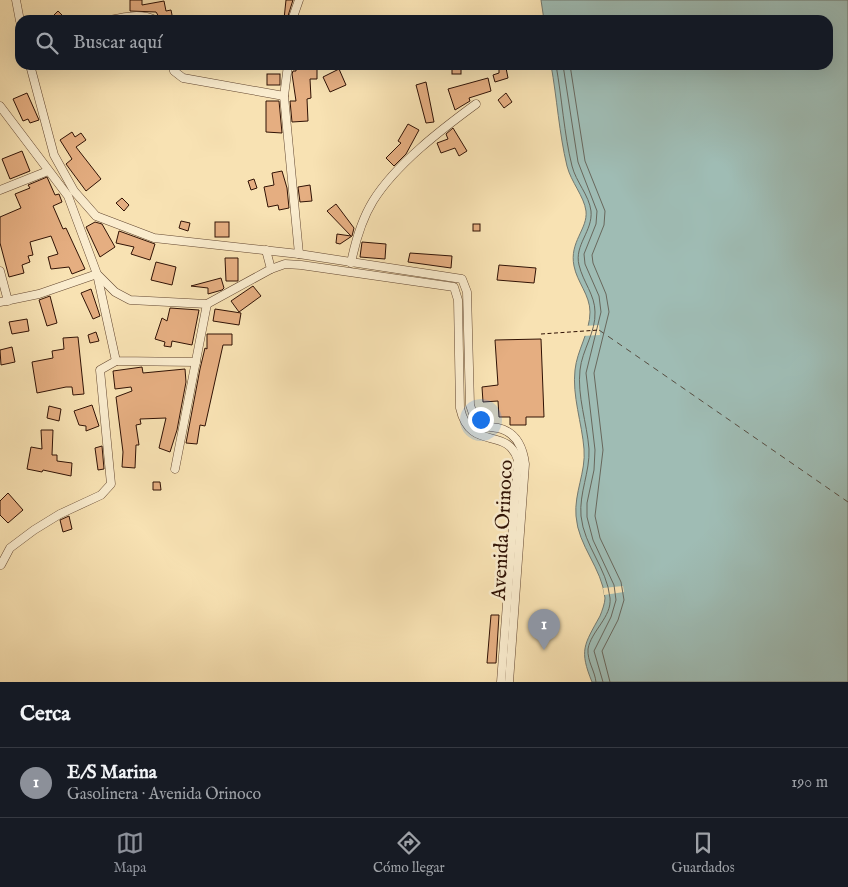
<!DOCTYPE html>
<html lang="es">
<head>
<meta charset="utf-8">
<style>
  body { margin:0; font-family:"IM FELL English",serif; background:#242831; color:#f1f3f6 }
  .you { position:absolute; left:480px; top:419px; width:18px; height:18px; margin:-12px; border:4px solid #fff; border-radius:50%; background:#1a73e8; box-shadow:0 0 0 8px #1a73e833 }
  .badge { display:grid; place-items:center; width:32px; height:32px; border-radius:50%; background:#8c9099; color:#fff; font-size:16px; font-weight:700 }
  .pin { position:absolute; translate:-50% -41px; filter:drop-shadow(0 1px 2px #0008) }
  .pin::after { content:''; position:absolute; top:26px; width:18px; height:15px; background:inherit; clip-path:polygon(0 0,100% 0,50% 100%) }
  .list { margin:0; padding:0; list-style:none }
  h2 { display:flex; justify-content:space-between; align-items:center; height:65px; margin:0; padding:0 20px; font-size:21px }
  h2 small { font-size:16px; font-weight:400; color:#9ea1a6 }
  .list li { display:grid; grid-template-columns:32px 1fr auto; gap:15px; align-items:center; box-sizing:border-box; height:70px; padding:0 20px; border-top:1px solid #363941 }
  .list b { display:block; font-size:19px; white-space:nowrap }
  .list p { margin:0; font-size:16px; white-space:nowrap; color:#9ea1a6 }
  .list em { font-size:16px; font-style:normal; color:#9ea1a6 }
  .icon { flex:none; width:28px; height:28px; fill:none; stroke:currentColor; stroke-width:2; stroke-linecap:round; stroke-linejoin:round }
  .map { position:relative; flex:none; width:848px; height:682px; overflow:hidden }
  .search { position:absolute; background:#171b24; box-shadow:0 5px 20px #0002; left:15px; right:15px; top:15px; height:55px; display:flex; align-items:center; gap:12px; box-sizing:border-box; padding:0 18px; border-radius:15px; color:#9ea1a6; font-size:19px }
  .sheet { height:135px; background:#171b24 }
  nav { display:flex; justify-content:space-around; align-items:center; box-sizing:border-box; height:70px; border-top:1px solid #363941; background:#171b24; font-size:14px; color:#9ea1a6 }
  nav a { display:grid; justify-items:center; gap:2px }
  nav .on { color:#8c9099 }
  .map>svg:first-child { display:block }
</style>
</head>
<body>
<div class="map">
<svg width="848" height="682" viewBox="0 0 848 682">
  <rect width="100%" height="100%" fill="#f8e2b3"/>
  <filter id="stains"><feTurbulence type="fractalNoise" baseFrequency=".004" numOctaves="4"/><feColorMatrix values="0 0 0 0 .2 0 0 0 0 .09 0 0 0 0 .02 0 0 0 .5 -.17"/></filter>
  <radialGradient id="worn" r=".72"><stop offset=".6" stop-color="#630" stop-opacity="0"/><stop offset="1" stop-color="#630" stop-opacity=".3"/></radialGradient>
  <path fill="#9fbcb4" stroke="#73786e" d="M541,0H848V682H592C579,650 584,645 600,616C602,611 605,603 605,598C602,568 578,546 576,516C574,493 586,472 584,449C582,423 572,396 575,370C577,350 590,332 590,312C590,295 577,282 574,266C569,242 588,229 586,211C584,196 571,182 567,166C559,133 557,98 551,65H828V20H544Z"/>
  <g fill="#f8e2b3">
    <polygon points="599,325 600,335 582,336 584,326"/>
    <polygon points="623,586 624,592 604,595 603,588"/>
  </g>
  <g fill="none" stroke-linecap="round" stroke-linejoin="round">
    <g stroke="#68675c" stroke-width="1">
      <path d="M556,65C562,98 564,134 572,166C576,182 589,195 591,211C593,231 574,245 579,265C583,282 595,295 595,312C596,332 582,350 580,370C577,396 587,423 589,449C590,472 579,493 581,516C584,546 607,568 610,598C612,617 591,631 588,649C587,661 595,671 596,682"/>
      <polyline points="563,65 578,162 597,211 596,224 584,254 585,264 599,296 601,312 586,373 595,450 594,470 587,503 587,517 593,540 614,585 616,600 611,617 594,651 603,682"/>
      <polyline points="570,65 585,161 605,211 604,225 592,255 593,263 606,294 609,312 594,373 603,450 595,516 600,538 621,582 624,600 618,620 602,651 610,682"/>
    </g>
    <polyline stroke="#574e42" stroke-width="1" stroke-dasharray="6 5" stroke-linecap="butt" points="599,330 848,502"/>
  </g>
  <g fill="#e5ae81" stroke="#301205">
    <polygon points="130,0 142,0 142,5 164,1 166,11 171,10 173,20 161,20 156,12 130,11"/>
    <polygon points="286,0 293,0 287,19 284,19"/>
    <polygon points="58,11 67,20 49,20"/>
    <polygon points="296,65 317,67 317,79 310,79 311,98 307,99 308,121 292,122 290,101 296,101 292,74 293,71 296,71"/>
    <rect x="452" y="65" width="9" height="9"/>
    <polygon points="506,68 508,78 495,82 493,75 499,73 499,69"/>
    <polygon points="339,69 346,85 330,92 323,77"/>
    <rect x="267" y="74" width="13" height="11"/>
    <polygon points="488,78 491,91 469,98 470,101 455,110 448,89"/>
    <polygon points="426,82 434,122 426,123 416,85"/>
    <polygon points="27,93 39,120 30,123 28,119 23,121 13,99"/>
    <polygon points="506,93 512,102 504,108 498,100"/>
    <polygon points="266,101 279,101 282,133 266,132"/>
    <polygon points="408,124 419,130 406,154 394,166 386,158 401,143 398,141"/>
    <polygon points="453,128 467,151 459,156 455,148 441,153 437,143 448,139 446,134"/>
    <polygon points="72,132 75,137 81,133 86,140 76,147 101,179 86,191 66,164 72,159 60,140"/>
    <polygon points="22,151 30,171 10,179 2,159"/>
    <polygon points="282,171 287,188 289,208 279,210 278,205 268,207 264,187 274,185 272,173"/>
    <polygon points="47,177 55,195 59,194 62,202 53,206 63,229 66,228 85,269 72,274 69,267 51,269 48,257 58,254 51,236 30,242 33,255 28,256 30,262 22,265 24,273 9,277 0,243 0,217 21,208 15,194 30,188 28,185"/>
    <polygon points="254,179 257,188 251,190 248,181"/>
    <polygon points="310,185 312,201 300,202 298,187"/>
    <polygon points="122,198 129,205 124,211 116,203"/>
    <polygon points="336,204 354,228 352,236 340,244 336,243 337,234 351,236 327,211"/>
    <polygon points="181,221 190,223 188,231 179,228"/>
    <polygon points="95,222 102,224 115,247 100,257 86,227"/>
    <rect x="215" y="222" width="14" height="15"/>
    <rect x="473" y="224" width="7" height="7"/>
    <polygon points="119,231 155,244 150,260 131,254 134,247 116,243"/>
    <polygon points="362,242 386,244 385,259 360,257"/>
    <polygon points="410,253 452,256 451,268 408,262"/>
    <polygon points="225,258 238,258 238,281 226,281"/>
    <polygon points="156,262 176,267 172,285 151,280"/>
    <polygon points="499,265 536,268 534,283 497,280"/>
    <polygon points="221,278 224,288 222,290 208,294 208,288 191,286"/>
    <polygon points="253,286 261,296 239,312 231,301"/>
    <polygon points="91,289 100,316 93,319 81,293"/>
    <polygon points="50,296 57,323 47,326 39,300"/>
    <polygon points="170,308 199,310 192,345 172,341 171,347 164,346 165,342 155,339 162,318 167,321"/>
    <polygon points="215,309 241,313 239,325 213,321"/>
    <polygon points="27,319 29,331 12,334 9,322"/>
    <polygon points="96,332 99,341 90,343 88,335"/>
    <polygon points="207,334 232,334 232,345 223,345 205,426 200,425 197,444 186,443 200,369 205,348 207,349"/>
    <polygon points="78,337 84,394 73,395 72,387 66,387 37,393 32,362 53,358 52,351 64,349 63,338"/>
    <polygon points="541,339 544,417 526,417 526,425 510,425 510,417 499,417 498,401 483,402 482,387 498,385 495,340"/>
    <polygon points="12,347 15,362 1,365 0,350"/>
    <polygon points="142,367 143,373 185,369 186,382 177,430 170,452 159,448 166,418 140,419 141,424 136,425 139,445 136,445 135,468 122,467 123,452 116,397 132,391 131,387 115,389 113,371"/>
    <polygon points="92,405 99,426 86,431 86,426 79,425 74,411"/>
    <polygon points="49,406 61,409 59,421 47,418"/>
    <polygon points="41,430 53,430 52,455 57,455 57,461 72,463 71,476 43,470 42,472 27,469 31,447 42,449"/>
    <polygon points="102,446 104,469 98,470 95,448"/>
    <polygon points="153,482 160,482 161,490 153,490"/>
    <polygon points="8,493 23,510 8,523 0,515 0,501"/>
    <polygon points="69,516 72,529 63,532 60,520"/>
    <polygon points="491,615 499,615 496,663 487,663"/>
  </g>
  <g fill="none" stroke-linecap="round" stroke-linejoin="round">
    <defs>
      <g id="street">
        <polyline points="16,0 20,21"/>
        <path d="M110,20C124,17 141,13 155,20"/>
        <polyline points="292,20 299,0"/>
        <path d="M30,65L54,155L74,191L96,216L154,238L299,254L462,279L467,292L470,405C472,412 475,421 482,425C487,427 493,427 498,428C516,432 523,448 525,464L509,682"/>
        <polyline points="173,65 174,71 183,78 284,96"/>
        <polyline points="288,65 284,96 299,254"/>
        <polyline points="0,106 68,196 97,274 115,292 130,300 207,304 271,269 266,250"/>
        <polyline points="0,190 48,171"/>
        <path d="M351,263C355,243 362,219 373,201C396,164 442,129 476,104"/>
        <path d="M271,269L285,264L301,265L454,287L458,300L460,408C470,453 507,425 518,460L501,682"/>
        <polyline points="0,271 8,301"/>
        <polyline points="0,302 39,294 97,274 116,361 196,362"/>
        <polyline points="175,469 207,304"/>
        <polyline points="1,565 10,548 34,530 60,514 101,495 111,484 100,370 116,361"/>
      </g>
    </defs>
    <use href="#street" stroke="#624630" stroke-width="9"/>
    <polyline stroke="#301205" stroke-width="1" stroke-dasharray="4 2.5" stroke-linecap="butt" points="541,334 599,330"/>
    <use href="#street" stroke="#faecce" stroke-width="8"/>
  </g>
  <g text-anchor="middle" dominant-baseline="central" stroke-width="5" stroke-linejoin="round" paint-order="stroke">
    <g font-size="20" fill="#301205" stroke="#faecce">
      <text transform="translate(503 530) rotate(-87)">Avenida Orinoco</text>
    </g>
  </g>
  <rect width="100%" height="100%" filter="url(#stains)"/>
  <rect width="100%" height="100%" fill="url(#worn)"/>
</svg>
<div class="you"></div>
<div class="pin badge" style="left:544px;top:650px">1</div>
<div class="search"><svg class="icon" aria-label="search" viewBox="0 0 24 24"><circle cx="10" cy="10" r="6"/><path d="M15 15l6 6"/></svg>Buscar aquí</div>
</div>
<section class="sheet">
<h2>Cerca<small></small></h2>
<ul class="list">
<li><span class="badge">1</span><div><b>E/S Marina</b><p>Gasolinera · Avenida Orinoco</p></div><em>190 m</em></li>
</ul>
</section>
<nav>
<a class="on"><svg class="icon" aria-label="map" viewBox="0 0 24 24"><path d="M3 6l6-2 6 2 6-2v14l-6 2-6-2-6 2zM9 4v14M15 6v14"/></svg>Mapa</a>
<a><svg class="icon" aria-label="directions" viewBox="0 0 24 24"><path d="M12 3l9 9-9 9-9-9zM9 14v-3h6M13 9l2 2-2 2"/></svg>Cómo llegar</a>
<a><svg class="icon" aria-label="saved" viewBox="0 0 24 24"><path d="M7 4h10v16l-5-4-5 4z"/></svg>Guardados</a>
</nav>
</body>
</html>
